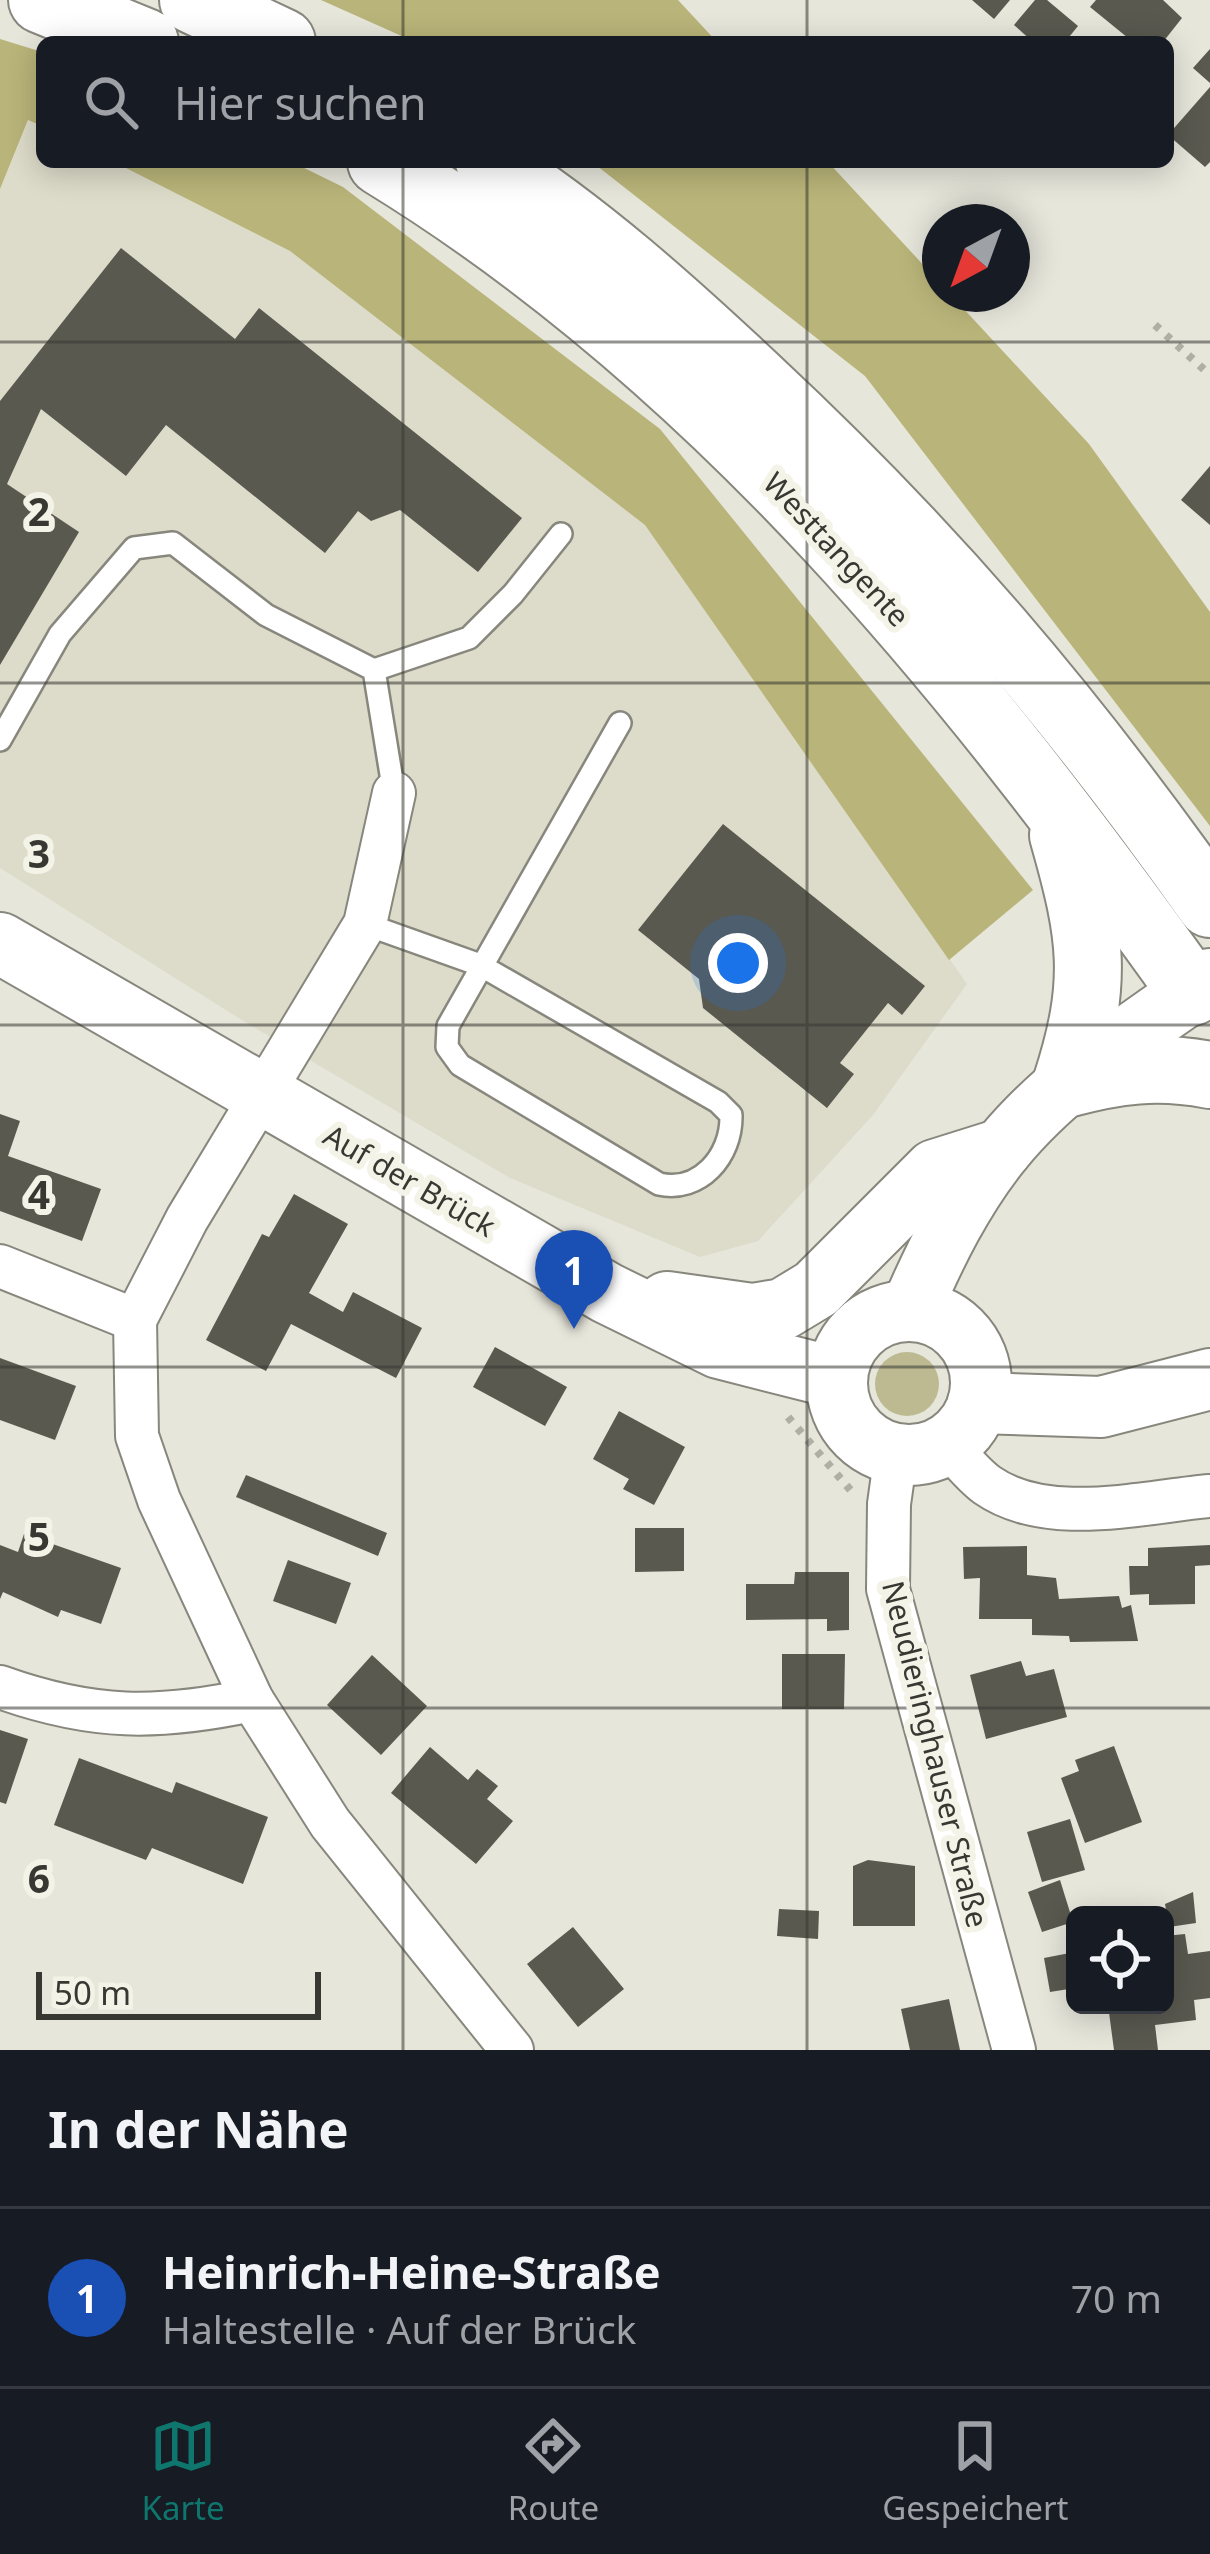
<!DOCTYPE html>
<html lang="de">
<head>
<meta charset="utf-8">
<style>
  body { margin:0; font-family:"Noto Sans",sans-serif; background:#20242c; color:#f1f3f6 }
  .controls { position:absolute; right:36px; bottom:36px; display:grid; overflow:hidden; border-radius:18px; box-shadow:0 6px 30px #0003 }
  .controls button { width:108px; height:108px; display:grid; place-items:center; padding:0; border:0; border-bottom:3px solid #363941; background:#171b24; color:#f1f3f6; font:60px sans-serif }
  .compass { position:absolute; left:922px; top:204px; width:108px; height:108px; border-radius:50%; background:#171b24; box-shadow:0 6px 30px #0003; rotate:221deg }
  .scale { position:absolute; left:36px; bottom:30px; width:285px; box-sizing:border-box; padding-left:12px; border:6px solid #383833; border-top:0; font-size:33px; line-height:42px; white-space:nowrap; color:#383833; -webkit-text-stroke:9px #f4f3e8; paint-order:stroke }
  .you { position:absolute; left:738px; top:963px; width:42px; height:42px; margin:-30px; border:9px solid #fff; border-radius:50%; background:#1a73e8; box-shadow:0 0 0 18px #1a73e833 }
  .badge { display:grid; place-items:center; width:78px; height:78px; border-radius:50%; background:#0f766e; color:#fff; font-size:39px; font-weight:700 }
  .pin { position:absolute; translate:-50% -99px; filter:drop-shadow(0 3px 6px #0008) }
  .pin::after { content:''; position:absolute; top:63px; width:42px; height:36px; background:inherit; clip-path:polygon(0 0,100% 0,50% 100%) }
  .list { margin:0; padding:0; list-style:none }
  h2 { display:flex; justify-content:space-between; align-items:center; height:156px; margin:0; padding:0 48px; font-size:51px }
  h2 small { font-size:39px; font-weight:400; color:#9ea1a6 }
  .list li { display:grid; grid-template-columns:78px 1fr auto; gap:36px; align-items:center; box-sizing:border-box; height:180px; padding:0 48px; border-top:3px solid #363941 }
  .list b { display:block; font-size:45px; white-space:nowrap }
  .list p { margin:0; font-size:39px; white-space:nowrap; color:#9ea1a6 }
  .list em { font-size:39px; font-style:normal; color:#9ea1a6 }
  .icon { flex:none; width:66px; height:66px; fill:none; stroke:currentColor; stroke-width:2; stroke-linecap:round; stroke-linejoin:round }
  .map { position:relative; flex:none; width:1210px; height:2050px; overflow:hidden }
  .search { position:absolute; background:#171b24; box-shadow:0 6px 30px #0003; left:36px; right:36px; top:36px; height:132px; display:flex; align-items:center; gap:30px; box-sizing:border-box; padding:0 42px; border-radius:18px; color:#9ea1a6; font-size:45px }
  .sheet { height:336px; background:#171b24 }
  nav { display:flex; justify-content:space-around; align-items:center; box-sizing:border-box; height:168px; border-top:3px solid #363941; background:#171b24; font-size:33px; color:#9ea1a6 }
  nav a { display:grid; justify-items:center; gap:6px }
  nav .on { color:#0f766e }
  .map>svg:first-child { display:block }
</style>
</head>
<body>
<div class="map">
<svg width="1210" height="2050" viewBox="0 0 1210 2050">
  <rect width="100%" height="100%" fill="#e6e6db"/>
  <polygon fill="#dddbc9" points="29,119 42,126 42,162 114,162 290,251 645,525 967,984 873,1115 758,1241 700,1257 510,1178 245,1022 0,868 0,189"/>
  <circle fill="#bdba92" cx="907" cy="1384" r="32"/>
  <g fill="#b9b479">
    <polygon points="321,0 678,0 717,42 415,42"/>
    <polygon points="0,39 42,52 42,126 28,120 0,189"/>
    <polygon points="114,162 292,162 343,187 660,429 1033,890 949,960 645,525 290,251"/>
    <polygon points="592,162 828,162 940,283 940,294 950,294 1089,444 1210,612 1210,826 865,376"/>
  </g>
  <g fill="#5a5950">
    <polygon points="972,0 1010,0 994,19"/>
    <polygon points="1035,0 1047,0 1078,26 1065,42 1033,42 1014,25"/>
    <polygon points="1096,0 1163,0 1182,18 1163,42 1133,42 1090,7"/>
    <polygon points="1210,49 1210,83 1193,68"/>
    <polygon points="1210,87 1210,162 1205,167 1168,135"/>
    <polygon points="121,248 235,339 259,308 522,518 478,572 400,510 371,521 358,511 325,553 166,425 126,476 41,409 7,484 79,532 0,665 0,401"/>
    <polygon points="1210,466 1210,525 1181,500"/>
    <polygon points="723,824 925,986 902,1015 888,1003 840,1063 854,1074 827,1108 703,1008 699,979 638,930"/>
    <polygon points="0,1114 20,1121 8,1156 101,1189 82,1241 0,1211"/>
    <polygon points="294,1194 348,1224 309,1293 343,1312 353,1292 422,1328 396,1378 291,1324 266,1371 206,1340 262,1234 269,1237"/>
    <polygon points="495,1347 567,1387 545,1426 473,1387"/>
    <polygon points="0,1358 76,1386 55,1440 0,1420"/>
    <polygon points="619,1411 685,1447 654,1505 623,1489 629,1479 593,1459"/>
    <polygon points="246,1475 387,1533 378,1556 236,1497"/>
    <polygon points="635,1528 684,1528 684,1571 635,1572"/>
    <polygon points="24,1534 121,1568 101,1624 61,1610 58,1617 3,1592 0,1599 0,1545 18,1552"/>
    <polygon points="1210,1545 1210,1565 1195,1566 1195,1604 1149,1605 1149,1594 1130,1595 1129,1566 1148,1566 1148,1548"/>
    <polygon points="1027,1546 1027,1575 1056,1578 1059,1599 1119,1596 1122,1608 1131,1605 1138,1641 1070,1642 1069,1636 1032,1635 1032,1619 979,1619 980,1578 964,1579 963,1547"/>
    <polygon points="288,1560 351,1583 336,1624 273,1601"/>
    <polygon points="795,1572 849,1572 849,1630 827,1631 827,1619 746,1620 746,1584 794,1584"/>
    <polygon points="782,1654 845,1654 844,1709 782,1709"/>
    <polygon points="372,1655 427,1706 381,1755 327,1705"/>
    <polygon points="1021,1661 1026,1676 1054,1669 1067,1717 986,1739 970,1675"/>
    <polygon points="0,1730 28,1739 6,1804 0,1802"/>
    <polygon points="1114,1746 1142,1822 1085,1843 1061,1778 1079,1771 1075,1760"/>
    <polygon points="430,1747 468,1780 477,1769 498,1786 487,1799 513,1821 476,1864 391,1793"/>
    <polygon points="79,1758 172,1793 176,1782 268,1817 243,1884 152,1848 146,1860 54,1825"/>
    <polygon points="1070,1819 1085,1870 1042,1882 1027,1832"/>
    <polygon points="868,1860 915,1866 915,1926 853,1926 853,1866"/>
    <polygon points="1060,1880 1073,1922 1042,1932 1028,1892"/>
    <polygon points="1193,1892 1196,1923 1169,1927 1165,1904"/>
    <polygon points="779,1909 819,1911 818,1939 777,1936"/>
    <polygon points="573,1927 624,1989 578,2027 527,1964"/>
    <polygon points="1185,1934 1188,1954 1210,1951 1210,1998 1194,2000 1196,2020 1155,2025 1158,2050 1114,2050 1108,2005 1165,2005 1165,1936"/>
    <polygon points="1075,1952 1075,1988 1050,1992 1044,1958"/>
    <polygon points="949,1999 960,2050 910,2050 901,2009"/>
  </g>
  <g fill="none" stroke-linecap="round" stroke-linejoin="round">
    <defs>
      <g id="lane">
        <polyline points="374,670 469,638 513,594 561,534"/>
        <polyline points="0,740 60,634 134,548 173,543 266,615 374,670 394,793"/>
        <path d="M365,924L480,965L718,1102L731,1115C732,1157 699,1193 659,1184L460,1065L447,1047L448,1026L620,723"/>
      </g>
      <g id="street">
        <polyline points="394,793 365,924 187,1219 135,1320 137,1436 159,1500 252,1700 330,1823 512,2050"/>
        <polyline points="0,1266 135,1320"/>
        <path d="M947,1444C959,1457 972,1474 987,1485C1047,1527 1142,1502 1210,1496"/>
        <polyline points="896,1454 889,1504 888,1589 1014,2050"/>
        <path d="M0,1687C92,1720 158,1720 252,1700"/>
      </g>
      <g id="secondary">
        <polyline points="0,943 607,1293 719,1348 837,1378"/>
        <polyline points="667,1302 752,1314 783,1309 816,1289 935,1170 1002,1149"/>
        <path d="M911,1310C935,1254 963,1197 1002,1149C1058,1080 1138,1030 1210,979"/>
        <circle cx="909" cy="1383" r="72"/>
        <polyline points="978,1403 1101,1407 1210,1379"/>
      </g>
      <path id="primary" d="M1066,1084C1117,1070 1158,1065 1210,1075"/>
      <g id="highway">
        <polyline points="42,0 145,42"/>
        <polyline points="193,0 282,42"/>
        <path d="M381,162C716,367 967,677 1192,992"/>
        <path d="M489,162C586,224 673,302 757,381C934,546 1070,706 1210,904"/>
        <path d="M1063,835C1092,937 1099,982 1066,1084"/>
      </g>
    </defs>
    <use href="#lane" stroke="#88877d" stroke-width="26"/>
    <use href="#street" stroke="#88877d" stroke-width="46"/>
    <use href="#secondary" stroke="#88877d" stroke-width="64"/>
    <use href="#primary" stroke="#88877d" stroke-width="70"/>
    <use href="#highway" stroke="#88877d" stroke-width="70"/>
    <g stroke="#afafa6" stroke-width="8" stroke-dasharray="6 9" stroke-linecap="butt">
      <polyline points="1155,325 1210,375"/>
      <polyline points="788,1417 852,1492"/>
    </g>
    <use href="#lane" stroke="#fff" stroke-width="21"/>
    <use href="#street" stroke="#fff" stroke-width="42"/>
    <use href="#secondary" stroke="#fff" stroke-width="60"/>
    <use href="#primary" stroke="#fff" stroke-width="66"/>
    <use href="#highway" stroke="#fff" stroke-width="66"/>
  </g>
  <path fill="none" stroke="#383833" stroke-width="3" stroke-opacity="0.55" d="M403,0V42M807,0V42M403,162V2050M807,162V2050M0,342H1210M0,683H1210M0,1025H1210M0,1367H1210M0,1708H1210"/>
  <g text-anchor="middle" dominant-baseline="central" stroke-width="12" stroke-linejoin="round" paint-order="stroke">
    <g font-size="30" fill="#383833" stroke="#f4f3e8">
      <text transform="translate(837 549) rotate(47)">Westtangente</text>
      <text transform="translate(410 1180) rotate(30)">Auf der Brück</text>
      <text transform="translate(936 1754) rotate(76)">Neudieringhauser Straße</text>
    </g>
  </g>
  <g font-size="39" text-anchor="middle" font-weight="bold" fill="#383833" stroke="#f4f3e8" stroke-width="12" stroke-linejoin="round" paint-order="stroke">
    <text x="39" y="526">2</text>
    <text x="39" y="868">3</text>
    <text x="39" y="1209">4</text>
    <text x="39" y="1551">5</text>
    <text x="39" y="1893">6</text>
  </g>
</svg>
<div class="controls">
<button><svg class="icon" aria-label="locate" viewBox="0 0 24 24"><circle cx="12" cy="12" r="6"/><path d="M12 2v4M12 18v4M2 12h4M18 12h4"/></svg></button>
</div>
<svg class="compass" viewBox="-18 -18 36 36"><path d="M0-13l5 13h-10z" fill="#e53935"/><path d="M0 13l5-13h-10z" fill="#9ea1a6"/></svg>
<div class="scale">50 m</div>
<div class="you"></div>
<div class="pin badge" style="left:574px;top:1329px;background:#1a4fb4">1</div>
<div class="search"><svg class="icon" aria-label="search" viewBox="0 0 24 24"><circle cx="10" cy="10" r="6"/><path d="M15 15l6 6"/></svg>Hier suchen</div>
</div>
<section class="sheet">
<h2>In der Nähe<small></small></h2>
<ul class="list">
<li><span class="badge" style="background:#1a4fb4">1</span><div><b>Heinrich-Heine-Straße</b><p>Haltestelle · Auf der Brück</p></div><em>70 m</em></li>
</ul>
</section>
<nav>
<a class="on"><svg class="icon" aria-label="map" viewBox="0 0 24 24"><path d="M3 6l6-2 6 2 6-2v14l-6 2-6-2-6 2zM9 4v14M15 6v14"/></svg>Karte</a>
<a><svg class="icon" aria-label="directions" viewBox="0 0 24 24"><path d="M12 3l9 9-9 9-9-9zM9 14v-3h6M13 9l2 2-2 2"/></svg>Route</a>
<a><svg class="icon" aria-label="saved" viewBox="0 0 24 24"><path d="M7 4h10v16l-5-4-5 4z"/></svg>Gespeichert</a>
</nav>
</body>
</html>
